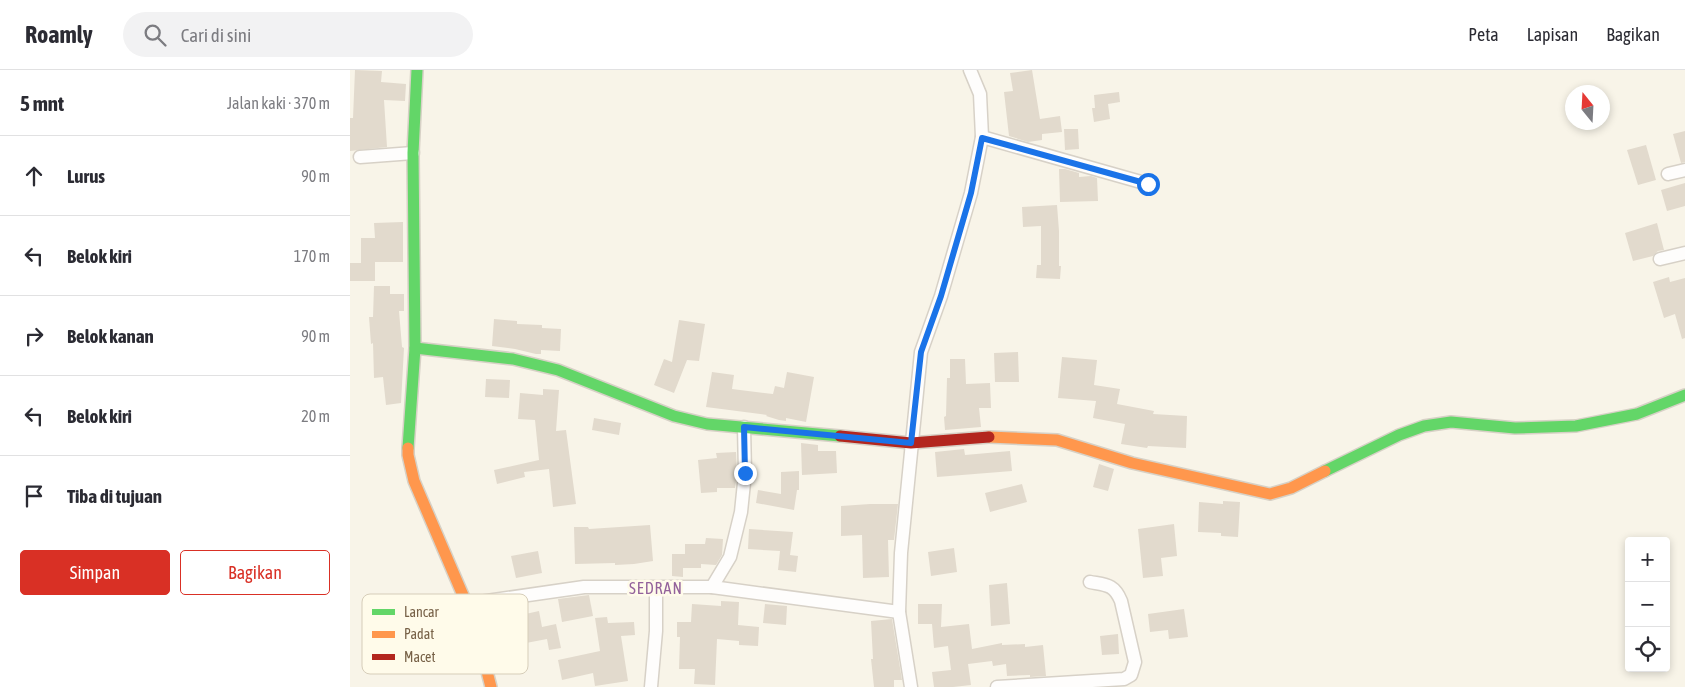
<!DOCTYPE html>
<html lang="id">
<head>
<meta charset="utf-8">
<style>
  body { margin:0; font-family:"Asap Condensed",sans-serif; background:#f2f2f3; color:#2b2b33 }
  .controls { position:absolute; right:15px; bottom:15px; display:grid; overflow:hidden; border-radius:5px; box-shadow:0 2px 8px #0003 }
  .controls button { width:45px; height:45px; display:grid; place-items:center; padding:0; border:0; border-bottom:1px solid #e1e1e2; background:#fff; color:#2b2b33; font:25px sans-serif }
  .compass { position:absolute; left:1215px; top:15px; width:45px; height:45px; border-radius:50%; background:#fff; box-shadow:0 2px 8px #0003; rotate:342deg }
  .stop { position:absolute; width:15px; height:15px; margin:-11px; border:4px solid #1a73e8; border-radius:50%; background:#fff }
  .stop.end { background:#1a73e8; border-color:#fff; box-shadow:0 1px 5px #0008 }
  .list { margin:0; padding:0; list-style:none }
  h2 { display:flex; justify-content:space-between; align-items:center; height:65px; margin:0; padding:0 20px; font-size:21px }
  h2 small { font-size:16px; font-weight:400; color:#7c7c81 }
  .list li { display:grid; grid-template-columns:32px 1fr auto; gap:15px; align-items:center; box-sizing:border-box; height:80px; padding:0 20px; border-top:1px solid #e1e1e2 }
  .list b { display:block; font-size:19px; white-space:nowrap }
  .list em { font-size:16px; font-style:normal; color:#7c7c81 }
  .actions { display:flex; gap:10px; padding:15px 20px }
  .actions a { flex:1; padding:11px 0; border:1px solid #d93025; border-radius:5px; text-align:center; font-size:18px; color:#d93025 }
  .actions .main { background:#d93025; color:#fff }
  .icon { flex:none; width:28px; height:28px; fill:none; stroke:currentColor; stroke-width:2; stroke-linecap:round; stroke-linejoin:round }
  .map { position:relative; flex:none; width:1335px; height:617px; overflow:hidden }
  header { display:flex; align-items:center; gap:30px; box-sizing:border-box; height:70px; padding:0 25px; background:#fff; border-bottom:1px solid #e1e1e2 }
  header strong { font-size:24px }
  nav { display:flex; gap:28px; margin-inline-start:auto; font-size:18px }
  .search { width:350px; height:45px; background:#f2f2f3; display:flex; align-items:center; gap:12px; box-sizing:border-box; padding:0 18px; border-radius:28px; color:#7c7c81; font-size:19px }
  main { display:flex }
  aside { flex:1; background:#fff }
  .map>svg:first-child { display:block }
</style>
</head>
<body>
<header>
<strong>Roamly</strong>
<div class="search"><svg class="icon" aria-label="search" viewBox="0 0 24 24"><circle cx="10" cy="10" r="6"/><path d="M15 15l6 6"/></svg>Cari di sini</div>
<nav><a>Peta</a><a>Lapisan</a><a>Bagikan</a></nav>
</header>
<main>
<aside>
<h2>5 mnt<small>Jalan kaki · 370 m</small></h2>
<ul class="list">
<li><svg class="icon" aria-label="ahead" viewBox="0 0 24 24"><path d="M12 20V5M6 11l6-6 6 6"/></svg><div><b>Lurus</b></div><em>90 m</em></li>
<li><svg class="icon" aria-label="left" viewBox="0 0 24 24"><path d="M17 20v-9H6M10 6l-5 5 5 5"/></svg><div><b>Belok kiri</b></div><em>170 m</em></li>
<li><svg class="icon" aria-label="right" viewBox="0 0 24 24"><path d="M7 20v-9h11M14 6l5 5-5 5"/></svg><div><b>Belok kanan</b></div><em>90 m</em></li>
<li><svg class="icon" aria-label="left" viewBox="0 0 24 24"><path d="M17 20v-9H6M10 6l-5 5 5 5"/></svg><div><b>Belok kiri</b></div><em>20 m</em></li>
<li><svg class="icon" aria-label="arrive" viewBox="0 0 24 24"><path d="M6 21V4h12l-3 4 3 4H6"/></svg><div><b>Tiba di tujuan</b></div></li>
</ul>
<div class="actions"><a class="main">Simpan</a><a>Bagikan</a></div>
</aside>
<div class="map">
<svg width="1335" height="617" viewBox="0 0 1335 617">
  <rect width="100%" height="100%" fill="#f8f4e8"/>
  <g fill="#e2dacd">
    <polygon points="5,0 32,1 31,12 56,14 55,31 34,30 37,77 0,81 0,48 3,48"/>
    <polygon points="682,0 690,49 710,46 712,62 692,64 692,70 678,72 659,66 654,22 663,21 660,3"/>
    <polygon points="769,22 770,32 758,34 760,49 744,52 742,38 745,38 744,25"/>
    <polygon points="714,59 728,59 729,79 715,80"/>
    <polygon points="1335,61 1335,92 1331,93 1323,64"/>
    <polygon points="1296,75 1306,110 1288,115 1277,80"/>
    <polygon points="709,99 715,99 729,103 729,107 741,106 747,108 748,131 710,132"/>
    <polygon points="1335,113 1335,136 1317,141 1311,120"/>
    <polygon points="707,135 709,161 709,196 711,196 710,209 686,208 687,195 691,195 691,156 673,157 672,137"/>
    <polygon points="53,152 53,192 25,192 25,211 0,211 0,193 11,193 11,168 25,168 24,153"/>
    <polygon points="1307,153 1314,180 1308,181 1303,186 1283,191 1275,163"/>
    <polygon points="1319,207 1320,212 1335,208 1335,268 1332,269 1325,244 1314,248 1303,212"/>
    <polygon points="24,216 40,216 40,224 54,224 54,241 49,241 52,277 54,278 51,333 36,335 33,307 24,308 23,273 21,274 19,247 23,247"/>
    <polygon points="144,249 167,251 167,254 192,255 192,258 211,259 210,281 191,280 191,284 186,284 165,279 142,276"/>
    <polygon points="329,250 355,254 349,291 337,290 324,323 304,315 314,289 322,292"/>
    <polygon points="668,282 669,312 645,312 644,283"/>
    <polygon points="712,287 747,290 744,315 770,319 767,334 804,341 803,344 837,346 836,378 798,376 797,378 771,374 775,354 743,348 746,331 708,328"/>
    <polygon points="600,289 615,289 616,314 640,313 641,338 629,338 631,357 595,360 594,347 596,346 597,308 600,308"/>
    <polygon points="362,302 384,305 382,319 423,324 425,316 434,318 437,302 464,307 456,352 436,348 436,351 429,350 416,346 417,345 356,337"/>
    <polygon points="136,309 160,310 159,328 135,327"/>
    <polygon points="193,319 209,320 206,361 216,360 226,434 203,437 199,399 174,402 175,407 147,414 144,400 189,390 185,350 168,349 170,323 193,325"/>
    <polygon points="244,348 271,353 269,365 242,360"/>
    <polygon points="451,373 468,375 468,381 486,381 487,403 452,405"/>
    <polygon points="614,379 615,385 660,381 662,401 587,407 585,382"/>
    <polygon points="386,382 387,403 385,418 367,418 367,422 351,423 348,390 367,388 366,383"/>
    <polygon points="749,394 764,399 758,421 743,417"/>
    <polygon points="449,401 449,420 447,420 444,440 406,433 408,420 431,424 431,402"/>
    <polygon points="672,414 677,432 640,442 635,423"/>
    <polygon points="873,431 890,432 888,467 871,466 871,463 848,462 849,432 873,434"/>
    <polygon points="520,434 548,434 544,470 538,470 539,507 513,508 512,465 491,466 491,436"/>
    <polygon points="824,454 827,486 811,488 813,506 793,508 788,459"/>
    <polygon points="300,455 303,491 284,494 265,495 265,493 225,494 224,457 238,457 239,459"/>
    <polygon points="399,459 443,462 440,485 448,486 446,502 428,500 430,481 398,479"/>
    <polygon points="356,468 373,469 372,485 366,495 351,494 351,498 333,498 333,507 322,506 322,484 335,484 335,474 355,474"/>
    <polygon points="604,478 607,502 581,506 578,482"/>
    <polygon points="188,481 192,503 166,508 161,486"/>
    <polygon points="657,513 660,554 641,556 639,515"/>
    <polygon points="239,525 243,546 212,552 208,529"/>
    <polygon points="371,531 389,532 388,555 409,557 408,576 389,575 389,571 367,569 365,615 344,614 345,599 329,599 330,567 327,567 327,552 341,552 342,534 371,536"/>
    <polygon points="415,534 437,536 436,555 413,553"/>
    <polygon points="568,534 592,534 591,557 619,554 622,579 652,573 652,575 675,574 675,577 693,575 696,606 680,607 680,605 657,606 656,594 643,596 642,591 618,594 621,615 603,617 584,617 582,602 601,600 598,576 584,578 582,554 568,554"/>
    <polygon points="834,539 838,567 819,569 818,560 800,562 798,544"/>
    <polygon points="189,541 192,557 206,554 211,578 199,580 197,569 176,573 171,545"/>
    <polygon points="257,547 258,553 284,552 285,565 271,566 278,611 245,616 243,603 212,610 208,590 250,581 245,548"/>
    <polygon points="542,549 552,610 544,610 544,617 524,617 521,589 523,589 521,551"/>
    <polygon points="768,564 769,584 752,585 750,566"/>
  </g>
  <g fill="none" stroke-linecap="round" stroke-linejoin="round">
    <defs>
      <g id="street">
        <polyline points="632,67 798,114"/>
        <polyline points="10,87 63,83"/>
        <polyline points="1318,104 1335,100"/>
        <polyline points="1310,189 1335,183"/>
        <polyline points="362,517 380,487 391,442 395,403 394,357"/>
        <polyline points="116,534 234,517 362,517 549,542"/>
        <polyline points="301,617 306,561 306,518"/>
        <polyline points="561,617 549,542 551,483 571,282 591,226 621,123 632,67 630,24 620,0"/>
        <path d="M647,617L774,609L781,605L785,592L771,531C764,514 756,515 740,512"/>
      </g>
      <g id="fast">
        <polyline points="65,278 163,289 208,300 324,346 357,354 490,366"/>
        <polyline points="58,378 65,278 63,83 67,0"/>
        <polyline points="975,401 1049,365 1074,356 1101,352 1165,358 1226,356 1287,344 1335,325"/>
      </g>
      <g id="slow">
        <polyline points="639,367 707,370 782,393 920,424 941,418 975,401"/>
        <polyline points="58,378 58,385 64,411 124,551 141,617"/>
      </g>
      <polyline id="jam" points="490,366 561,373 639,367"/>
    </defs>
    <use href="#street" stroke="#d7d1c7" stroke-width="15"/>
    <use href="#fast" stroke="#d7d1c6" stroke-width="14"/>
    <use href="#slow" stroke="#d7d1c6" stroke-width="14"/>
    <use href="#jam" stroke="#d7d1c6" stroke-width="14"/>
    <use href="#street" stroke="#fefdfc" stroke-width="12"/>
    <use href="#fast" stroke="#63d668" stroke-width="11"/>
    <use href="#slow" stroke="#ff974d" stroke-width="11"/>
    <use href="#jam" stroke="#b3261e" stroke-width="11"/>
  </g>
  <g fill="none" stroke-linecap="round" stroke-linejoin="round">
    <polyline stroke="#1a73e8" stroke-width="6" points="395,403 394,357 561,373 571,282 591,226 621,123 632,68 798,114"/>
  </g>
  <g text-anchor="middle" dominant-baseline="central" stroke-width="5" stroke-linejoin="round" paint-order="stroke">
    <g font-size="16" letter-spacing="1" fill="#93629b" stroke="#fffbea">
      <text x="306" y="518">SEDRAN</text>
    </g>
  </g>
  <rect x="12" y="524" width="166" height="80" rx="8" fill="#fffbea" stroke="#d6cdb9" stroke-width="1"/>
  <rect x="22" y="539" width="23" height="6" fill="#63d668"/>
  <rect x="22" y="561" width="23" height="7" fill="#ff974d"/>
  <rect x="22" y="584" width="23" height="6" fill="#b3261e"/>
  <g font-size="14" fill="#776147">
    <text x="54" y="547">Lancar</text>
    <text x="54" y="569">Padat</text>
    <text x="54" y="592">Macet</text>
  </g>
</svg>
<div class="controls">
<button>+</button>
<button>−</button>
<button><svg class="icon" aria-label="locate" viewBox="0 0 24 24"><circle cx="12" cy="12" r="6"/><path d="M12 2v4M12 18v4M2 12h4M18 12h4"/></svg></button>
</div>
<svg class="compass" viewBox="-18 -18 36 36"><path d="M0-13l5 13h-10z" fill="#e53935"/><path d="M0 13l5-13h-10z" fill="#7c7c81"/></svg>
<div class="stop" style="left:798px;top:114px"></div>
<div class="stop end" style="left:395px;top:403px"></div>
</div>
</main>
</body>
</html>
